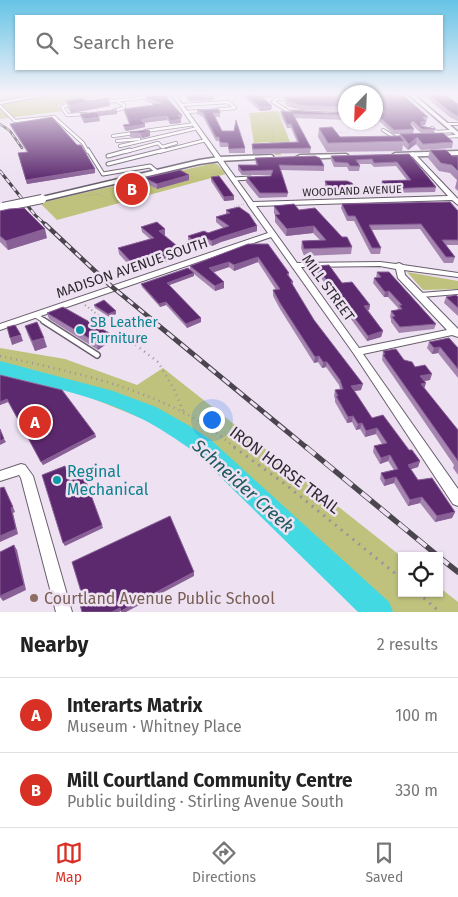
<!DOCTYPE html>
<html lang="en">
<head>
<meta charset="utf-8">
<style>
  body { margin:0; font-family:"Fira Sans",sans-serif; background:#f6f6f6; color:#222 }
  .controls { position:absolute; right:15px; bottom:15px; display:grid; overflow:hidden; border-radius:0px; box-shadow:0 1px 4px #0004 }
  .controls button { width:45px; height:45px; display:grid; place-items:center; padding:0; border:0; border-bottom:1px solid #e0e0e0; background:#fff; color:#222; font:25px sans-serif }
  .compass { position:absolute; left:338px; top:85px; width:45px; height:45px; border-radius:50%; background:#fff; box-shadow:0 1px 4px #0004; rotate:203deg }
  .you { position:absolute; left:211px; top:419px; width:18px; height:18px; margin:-12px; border:4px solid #fff; border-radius:50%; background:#1a73e8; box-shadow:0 0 0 8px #1a73e833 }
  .badge { display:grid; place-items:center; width:32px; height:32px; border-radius:50%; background:#d93025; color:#fff; font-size:16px; font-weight:700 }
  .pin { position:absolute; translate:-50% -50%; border:2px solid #fff; box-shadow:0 1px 5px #0006 }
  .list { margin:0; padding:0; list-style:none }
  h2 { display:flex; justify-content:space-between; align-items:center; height:65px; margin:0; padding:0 20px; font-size:21px }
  h2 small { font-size:16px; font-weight:400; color:#767676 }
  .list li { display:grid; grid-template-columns:32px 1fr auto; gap:15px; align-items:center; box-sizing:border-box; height:75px; padding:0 20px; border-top:1px solid #e0e0e0 }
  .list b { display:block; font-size:19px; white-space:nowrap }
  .list p { margin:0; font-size:16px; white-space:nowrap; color:#767676 }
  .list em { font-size:16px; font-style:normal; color:#767676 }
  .icon { flex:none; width:28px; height:28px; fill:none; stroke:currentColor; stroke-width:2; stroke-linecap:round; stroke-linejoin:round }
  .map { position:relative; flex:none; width:458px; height:612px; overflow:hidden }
  .search { position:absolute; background:#fff; box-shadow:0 1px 4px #0004; left:15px; right:15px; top:15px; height:55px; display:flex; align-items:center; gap:12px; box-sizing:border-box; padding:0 18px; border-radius:0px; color:#767676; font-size:19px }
  .sheet { height:215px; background:#fff }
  nav { display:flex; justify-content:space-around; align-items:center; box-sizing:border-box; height:70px; border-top:1px solid #e0e0e0; background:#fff; font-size:14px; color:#767676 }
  nav a { display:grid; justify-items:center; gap:2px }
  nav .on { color:#d93025 }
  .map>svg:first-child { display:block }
</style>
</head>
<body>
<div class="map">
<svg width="458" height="612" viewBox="0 0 458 612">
  <rect width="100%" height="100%" fill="#ede1f2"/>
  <g fill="#bfc27c">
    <polygon points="0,94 94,94 100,96 58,105 62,111 0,119"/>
    <polygon points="276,111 282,113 279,114 290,142 276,142 281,155 275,155 270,142 254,143 249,113"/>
    <polygon points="214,163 217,164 226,174 57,220 40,203"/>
    <polygon points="407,272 458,281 458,289 423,290"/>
    <polygon points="0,348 65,359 137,385 163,368 402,557 402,593 439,593 439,587 458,602 458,612 361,612 180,438 158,425 79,393 0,375"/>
  </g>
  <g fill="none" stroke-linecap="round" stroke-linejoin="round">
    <polyline stroke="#42d9e2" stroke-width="1" points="0,95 17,94"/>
    <path fill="#42d9e2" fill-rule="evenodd" d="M0,361L113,391L156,407L188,425L211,440L389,602L393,612H358L195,452C177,440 159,427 140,418C96,396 47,386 0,375Z"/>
    <defs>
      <g id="lane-far3">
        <polyline points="105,102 149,97"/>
        <polyline points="0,103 47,94"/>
        <polyline points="72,103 62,107 67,115 86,114"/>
        <polyline points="182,105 228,102 235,108 214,110"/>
        <polyline points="0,106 15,121 54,117 83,143 88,152"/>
        <polyline points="113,111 124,108 124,105 116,101"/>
        <polyline points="187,112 201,111"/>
        <polyline points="432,128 436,132 454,131"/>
        <polyline points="383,130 394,137"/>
        <polyline points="145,131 195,124"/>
        <polyline points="113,136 134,133"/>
        <polyline points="442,137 458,136"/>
        <polyline points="117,141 139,139"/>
        <polyline points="120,146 198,128"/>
        <polyline points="125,152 158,143 162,147 176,143"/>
        <polyline points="159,152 206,140"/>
      </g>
      <g id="lane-far2">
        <polyline points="88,150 103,174 150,166 157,172"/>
        <polyline points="108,156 130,150"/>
        <polyline points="108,164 164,150"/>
        <polyline points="234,179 250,178"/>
      </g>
      <g id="lane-far1">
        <polyline points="421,295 458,292"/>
        <polyline points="35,315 46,322"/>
      </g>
      <polyline id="lane" points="44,321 97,355"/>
      <g id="street">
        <path d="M171,94H175L253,202L448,196L411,155V153L413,152L456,197L458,199V205L452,200L256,206L297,263L380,262L396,264L399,263L403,265L458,273V277L404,270L405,275L458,329V337L452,335L363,354L458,489V506L453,504L354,354L271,237L0,330V324L268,233L248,205L247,203ZM380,266L396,269L398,278L447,330L359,348L301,267Z"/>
        <polygon points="295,97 296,99 277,100 276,102 290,111 346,113 346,115 289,113 271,102 276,98"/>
        <rect x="444" y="123" width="14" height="2"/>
        <polygon points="21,464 25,465 33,476 72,612 56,612 21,478 19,475 0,481 0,471"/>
      </g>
      <g id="secondary">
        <polygon points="408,94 413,94 458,132 458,137"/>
        <polygon points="458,151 458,155 395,157 392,155 395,153"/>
        <polygon points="346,154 348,155 348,157 300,159 296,157 300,155"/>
        <polygon points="271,155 273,156 273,158 219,161 199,164 42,201 38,199 42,197 199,160 219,157"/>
      </g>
    </defs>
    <use href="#lane-far3" stroke="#695f6d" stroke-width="4"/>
    <use href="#lane-far2" stroke="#695f6d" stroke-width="5"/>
    <use href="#lane-far1" stroke="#695f6d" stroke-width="6"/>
    <use href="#lane" stroke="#695f6d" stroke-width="8"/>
    <use href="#street" stroke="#695f6d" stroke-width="2"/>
    <use href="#secondary" stroke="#695f6d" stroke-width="3"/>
    <g stroke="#9a929e" stroke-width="1" stroke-dasharray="0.5 2" stroke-linecap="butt">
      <polyline points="335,133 348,132 348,128 351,126 380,125"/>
      <polyline points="273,144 273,123 266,117 279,111"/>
      <polyline points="185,171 189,177 194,177"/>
      <polyline points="212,174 221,172"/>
      <polyline points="86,196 100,194 110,200"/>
      <polyline points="234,207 244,204"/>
    </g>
    <polyline stroke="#9a929e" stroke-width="2" stroke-dasharray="1 3" stroke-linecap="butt" points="85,305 107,322"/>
    <g stroke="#9a929e" stroke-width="2.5" stroke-dasharray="1 4.5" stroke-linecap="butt">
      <polyline points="105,321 158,362 174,389 185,415"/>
      <path d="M0,356C68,371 142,386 202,423C214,430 225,440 236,448"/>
    </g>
    <g stroke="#9a929e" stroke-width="3" stroke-dasharray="2 5.5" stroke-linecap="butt">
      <polyline points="234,447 285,484 402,579"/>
      <polyline points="418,593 440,612"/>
    </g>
    <use href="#lane-far3" stroke="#fff" stroke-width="2.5"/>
    <use href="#lane-far2" stroke="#fff" stroke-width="3"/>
    <use href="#lane-far1" stroke="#fff" stroke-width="4"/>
    <use href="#lane" stroke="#fff" stroke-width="5"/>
    <use href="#street" fill="#fff" fill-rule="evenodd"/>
    <use href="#secondary" fill="#fff" fill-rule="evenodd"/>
    <defs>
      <polyline id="rail-far4" points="0,124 10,131 22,148"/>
      <polyline id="rail-far3" points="0,171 35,215 46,225"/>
      <polyline id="rail-far2" points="45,224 111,286 155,322"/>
      <polyline id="rail-far1" points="153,321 307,448"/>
      <g id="rail">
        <polyline points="306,447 438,556"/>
        <polyline points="439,557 458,572"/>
      </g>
    </defs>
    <use href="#rail-far4" stroke="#4b464e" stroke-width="2.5"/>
    <use href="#rail-far3" stroke="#4b464e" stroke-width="3"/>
    <use href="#rail-far2" stroke="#4b464e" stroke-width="4.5"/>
    <use href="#rail-far1" stroke="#4b464e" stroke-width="5"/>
    <use href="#rail" stroke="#4b464e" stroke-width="5.5"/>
    <use href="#rail-far4" stroke="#ede1f2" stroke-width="1" stroke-dasharray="4" stroke-linecap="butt"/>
    <use href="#rail-far3" stroke="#ede1f2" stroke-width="2" stroke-dasharray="5" stroke-linecap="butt"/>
    <use href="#rail-far2" stroke="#ede1f2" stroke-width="2.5" stroke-dasharray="7" stroke-linecap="butt"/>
    <use href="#rail-far1" stroke="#ede1f2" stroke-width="3" stroke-dasharray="9" stroke-linecap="butt"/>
    <use href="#rail" stroke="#ede1f2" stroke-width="4" stroke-dasharray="12" stroke-linecap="butt"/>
    <defs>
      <polyline id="secondary-bridge" points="3,207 42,199"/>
    </defs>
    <use href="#secondary-bridge" stroke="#695f6d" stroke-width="10" stroke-linecap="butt"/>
    <use href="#secondary-bridge" stroke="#fff" stroke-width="8"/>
  </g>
  <g fill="#a585b0">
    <polygon points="183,94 234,94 214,96 214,100 189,101"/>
    <polygon points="241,94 306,94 274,96 263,98 272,106 271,110 260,111"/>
    <polygon points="376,94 428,117 425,125 421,126 435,129 434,133 421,133 412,125 411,126 414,129 413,134 393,134 376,118 376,113 380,112 376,107"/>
    <polygon points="422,94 444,94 458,104 458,121 451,118"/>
    <polygon points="346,95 346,120 295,118 311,148 310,153 253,154 252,149 252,144 297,142 291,128 287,128 281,116 281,111 291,112 291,110 327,113 344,111 300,110 287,106 284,101 285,97"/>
    <polygon points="145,97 169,100 182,118 180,118 181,123 170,124 167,120 150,122 144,123 145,127 126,131 124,129 123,125 129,124 124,112 124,109 152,105 152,104 153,104 145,101"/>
    <polygon points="66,101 87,101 110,106 71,113 68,109"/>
    <polygon points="197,110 220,113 220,117 215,117 222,131 245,148 245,153 229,153 228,147 220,147 219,141 216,141 203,117 197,114"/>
    <polygon points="80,114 117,114 99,116 100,121 84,123 81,118"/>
    <polygon points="10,124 95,169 95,173 27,184 18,153 27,152 11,127"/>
    <polygon points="319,128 340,137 399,136 400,134 453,142 452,148 421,150 416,144 408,150 403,145 402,151 327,152 318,137"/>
    <polygon points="150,131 150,136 142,138 130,137 130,132"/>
    <polygon points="430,150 452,156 458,156 458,191 455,188 457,180 450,173 439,171 428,158"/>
    <polygon points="409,154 436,187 435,192 385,193 381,186 382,181 407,180 396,166 374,167 371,164 358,164 360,166 359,171 349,171 347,167 334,167 331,160 331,156"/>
    <polygon points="255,158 324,166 324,171 280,170 288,193 287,197 259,198 246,182 247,177 271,176 271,175 242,175 238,170 238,165 256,165"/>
    <polygon points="211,177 234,200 224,201 211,181"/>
    <polygon points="145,178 189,180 157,189 146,183"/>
    <polygon points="325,181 356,190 355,194 329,194 325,185"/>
    <polygon points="342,204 458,211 458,245 446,245 455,257 453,263 444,263 420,229 371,230 381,248 380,254 371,254 354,221 347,221 341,208"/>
    <polygon points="274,206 299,210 352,247 351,254 304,256 301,248 302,241 320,240 313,233 286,236 275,222 275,215 274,213"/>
    <polygon points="226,210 257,231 221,242 212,246 208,244 197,248 188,241 188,236 208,233 223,228 216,222 216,217 226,214"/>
    <polygon points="0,211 47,238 8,250 0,242"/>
    <polygon points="141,227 165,229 164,235 183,255 172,260 135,272 119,254 118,248 150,239 142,232"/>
    <polygon points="248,244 289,273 289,276 293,282 293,286 314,320 361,390 354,391 372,418 420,461 418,467 410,469 418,480 455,512 452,518 435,522 420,503 408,506 394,483 384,486 380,479 381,473 394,470 388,461 380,464 373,452 374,446 382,444 376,434 365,437 360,429 356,430 352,422 347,423 335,402 335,399 334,396 335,390 340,389 339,385 326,367 322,368 318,362 314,363 280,309 273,296 273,290 276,290 258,262 234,271 229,267 213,272 224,288 215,291 194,274 194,276 169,285 201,318 201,322 187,328 166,305 160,307 142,287 141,284 190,270 190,266"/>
    <polygon points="316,266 342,283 370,305 369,310 368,310 383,331 381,337 367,341 316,271"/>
    <polygon points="377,272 436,324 434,329 399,333 391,322 391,319 390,317 391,311 398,310 398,308 388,297 384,297 373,283 374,278 376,278"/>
    <polygon points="446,297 458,297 458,316 444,303"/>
    <polygon points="94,305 116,311 116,314 109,317 95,308"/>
    <polygon points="47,313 112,340 98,350 49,319"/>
    <polygon points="25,326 47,347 35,351 28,335"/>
    <polygon points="429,342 458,348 458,378 438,353 432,354 427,348"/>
    <polygon points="383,351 404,360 415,367 430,380 424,381 426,383 424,388 458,430 458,475 453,468 454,465 382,360"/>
    <polygon points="0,375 95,434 96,437 43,465 8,402 0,405"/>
  </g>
  <g fill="#886096">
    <polygon points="128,94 145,94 128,96"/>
    <polygon points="211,94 234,94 211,96"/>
    <polygon points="265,94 274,94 274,96 260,99 260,95"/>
    <polygon points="214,96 214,100 189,101 188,98"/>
    <polygon points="109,98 110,106 71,113 70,105"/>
    <polygon points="272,106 271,110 260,111 260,107"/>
    <polygon points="117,110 117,114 98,116 97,112"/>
    <polygon points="177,115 182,115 182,118 177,119"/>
    <polygon points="167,116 167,120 150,122 142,123 141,120 149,118"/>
    <polygon points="99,117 100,121 84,123 84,119"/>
    <polygon points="181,119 181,123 170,124 170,121"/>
    <polygon points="426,121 425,125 420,126 421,122"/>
    <polygon points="145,124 145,127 126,131 125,127"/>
    <polygon points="150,131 150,136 142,138 141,133"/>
    <polygon points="417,137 416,144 408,150 409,144"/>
    <polygon points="95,169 95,173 27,184 26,180"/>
    <polygon points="189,175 189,180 157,189 157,184"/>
    <polygon points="234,196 234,200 224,201 224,197"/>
    <polygon points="257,226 257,231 221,242 212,246 212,241 221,237"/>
    <polygon points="314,226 313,233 286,236 287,229"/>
    <polygon points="45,229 47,238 8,250 6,241"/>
    <polygon points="165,229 165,235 160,236 159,231"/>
    <polygon points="208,239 208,244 197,248 196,243"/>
    <polygon points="182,250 183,255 172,260 135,272 135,266"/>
    <polygon points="258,257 258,262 234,271 234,265"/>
    <polygon points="229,262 229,267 209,274 209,268"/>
    <polygon points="194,273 194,276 167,286 167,283"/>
    <polygon points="224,282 224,288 215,291 215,286"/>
    <polygon points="389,291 388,297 384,297 385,292"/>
    <polygon points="166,302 166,305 160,307 159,304"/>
    <polygon points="370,305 369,310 363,311 364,306"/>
    <polygon points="116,311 116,314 109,317 108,314"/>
    <polygon points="201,318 201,322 187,328 186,324"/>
    <polygon points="383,331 381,337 367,341 368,336"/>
    <polygon points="111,334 112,340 98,350 97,343"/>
    <polygon points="21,335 23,341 12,345 10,338"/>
    <polygon points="44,338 47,347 35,351 32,341"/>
    <polygon points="440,347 438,353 432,354 434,348"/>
    <polygon points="319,356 318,362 314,363 315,357"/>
    <polygon points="323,362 327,362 326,367 322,368"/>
    <polygon points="432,374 430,380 418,382 420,376"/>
    <polygon points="426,383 424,389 421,384"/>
    <polygon points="363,384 361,390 350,392 351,386"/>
    <polygon points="7,399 8,402 0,405 0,402"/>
    <polygon points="353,416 352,422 347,423 348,417"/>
    <polygon points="362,423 360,429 356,430 358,424"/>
    <polygon points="377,428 376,434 365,437 366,431"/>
    <polygon points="95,434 96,437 43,465 41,462"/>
    <polygon points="4,439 6,442 0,445 0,441"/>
    <polygon points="390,455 388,461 380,464 381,458"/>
    <polygon points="420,461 418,467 406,471 408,465"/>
    <polygon points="396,477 394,483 384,486 385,480"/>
    <polygon points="422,497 420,503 408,506 410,500"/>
    <polygon points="13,507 15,512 13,513 18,534 0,542 0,536 11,508"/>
    <polygon points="455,512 452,518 435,522 437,516"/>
    <polygon points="102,525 103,528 65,546 63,543"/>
    <polygon points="14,545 17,550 26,590 3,601 0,597 0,592"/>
    <polygon points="194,572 194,576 126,612 121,612 121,611"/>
    <polygon points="120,608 121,611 119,612 112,612"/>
  </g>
  <g fill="#5d296e" stroke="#886096">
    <polygon points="167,94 168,97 166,97 182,115 177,115 181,119 170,121 167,116 149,118 141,120 145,124 141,125 125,127 123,125 130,124 124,109 154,105 152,104 161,103 145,97"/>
    <polygon points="186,94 212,94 214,96 188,98"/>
    <polygon points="245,94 265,94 260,95 272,106 260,107"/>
    <polygon points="376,94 402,94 428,117 422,117 426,121 421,122 421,126 435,129 422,129 413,121 410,124 414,129 394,130 376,114 376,113 385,112 376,103"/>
    <polygon points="428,94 444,94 458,104 458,116 452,113"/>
    <polygon points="346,95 346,107 300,105 287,101 285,97"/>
    <polygon points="81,98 87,101 109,98 70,105 66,101"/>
    <polygon points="219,109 220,113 213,113 222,131 234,131 236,120 245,148 229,149 228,143 220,142 219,137 216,137 203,113 197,110"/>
    <polygon points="117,110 97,112 99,117 84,119 80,114"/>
    <polygon points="291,110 327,113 346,111 346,115 293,114 311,148 253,149 252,144 299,142 291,124 287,124 281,111 292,112"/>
    <polygon points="52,117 77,145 81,145 95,169 26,180 18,153 28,152 10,124"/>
    <polygon points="332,127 340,137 400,136 404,141 328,143 319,128"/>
    <polygon points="148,130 150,131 141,133 130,132"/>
    <polygon points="443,133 453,142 423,144 417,137 409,144 400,134"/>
    <polygon points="430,150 446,150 452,156 458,156 458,171 452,165 441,163"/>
    <polygon points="409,154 436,187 386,189 382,181 411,180 397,162 374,163 372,159 356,160 360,166 350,166 348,163 335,162 331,156"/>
    <polygon points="315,156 320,158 324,166 279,165 288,193 260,193 247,177 271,176 273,170 242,171 238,165 258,165 255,158"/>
    <polygon points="180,170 189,175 157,184 145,178"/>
    <polygon points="219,176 234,196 224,197 211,177"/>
    <polygon points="325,181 347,181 352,183 356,190 330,190"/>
    <polygon points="450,202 458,211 458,240 442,240 455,257 446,257 421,224 369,225 381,248 372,248 355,216 348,216 342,204"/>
    <polygon points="294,204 299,210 315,208 342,237 347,237 352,247 304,249 302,241 326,240 314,226 287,229 275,215 280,214 274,206"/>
    <polygon points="239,207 249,214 257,226 221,237 212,241 208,239 196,243 188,236 204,231 208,233 229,226 216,217 230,213 226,210"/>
    <polygon points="24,208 45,229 6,241 0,236 0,211 9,209"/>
    <polygon points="157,222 165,229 159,231 182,250 171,254 135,266 118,248 154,238 141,227"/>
    <polygon points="248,244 268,244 289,273 287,274 293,282 291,282 314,320 363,384 351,386 372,418 383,415 409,450 412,450 420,461 408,465 418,480 432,478 455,512 437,516 422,497 410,500 396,477 385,480 381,473 398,469 390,455 381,458 374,446 387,443 377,428 366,431 362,423 358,424 353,416 348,417 336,396 338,396 335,390 343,389 340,380 327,362 323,362 319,356 315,357 280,303 273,290 280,289 258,257 234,265 229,262 209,268 224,282 215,286 190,266"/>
    <polygon points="329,265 342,283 352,282 370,305 364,306 383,331 368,336 316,266"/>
    <polygon points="188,268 194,273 167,283 201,318 186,324 166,302 159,304 141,284"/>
    <polygon points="377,272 389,272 436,324 400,327 392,317 395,316 391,311 402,309 399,305 402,305 389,291 385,292 374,278 381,277"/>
    <polygon points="456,295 458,297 458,308 446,297"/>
    <polygon points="104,300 116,311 108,314 94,305"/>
    <polygon points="63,307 111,334 97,343 47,313"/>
    <polygon points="37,322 44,338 32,341 25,326"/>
    <polygon points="15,325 21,335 10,338 7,327"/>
    <polygon points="449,338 458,348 458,369 440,347 434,348 429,342"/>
    <polygon points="396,349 404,360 412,362 415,367 425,365 432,374 420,376 426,383 421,384 458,430 458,461 383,355 385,354 383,351"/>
    <polygon points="0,375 62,390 95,434 41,462 7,399 0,402"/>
    <polygon points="0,429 4,439 0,441"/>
    <polygon points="65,466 70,481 84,476 102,525 63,543 42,475"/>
    <polygon points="4,487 13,507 11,508 16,529 0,536 0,488"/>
    <polygon points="170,516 194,572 121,611 120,608 112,612 82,612 79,601 83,598 72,562"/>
    <polygon points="14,545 24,585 0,596 0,552"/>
  </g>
  <linearGradient id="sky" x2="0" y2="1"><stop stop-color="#65c3e6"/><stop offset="0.52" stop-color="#f7f2f9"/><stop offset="1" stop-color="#f7f2f9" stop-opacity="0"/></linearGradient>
  <rect width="458" height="180" fill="url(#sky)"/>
  <g fill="#0f9aa8" stroke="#ede1f2" stroke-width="2">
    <circle cx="80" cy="330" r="5"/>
    <circle cx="57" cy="480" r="5"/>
  </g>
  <circle fill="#8d6e63" stroke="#ede1f2" stroke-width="2" cx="34" cy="598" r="5"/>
  <g text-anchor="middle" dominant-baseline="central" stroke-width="5" stroke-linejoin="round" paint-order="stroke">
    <g font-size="11" fill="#2e2a30" stroke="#ede1f2">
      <text transform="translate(352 191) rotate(-2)">WOODLAND AVENUE</text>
    </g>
    <g font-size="14" fill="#2e2a30" stroke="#ede1f2">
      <text transform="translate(132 268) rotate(-19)">MADISON AVENUE SOUTH</text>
      <text transform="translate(328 288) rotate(54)">MILL STREET</text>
    </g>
    <g font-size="14" fill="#0d838f" stroke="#ede1f2" text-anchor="start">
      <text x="90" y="322">SB Leather<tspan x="90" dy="16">Furniture</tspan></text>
    </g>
    <g font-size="16" fill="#2e2a30" stroke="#ede1f2">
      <text transform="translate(285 470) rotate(37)">IRON HORSE TRAIL</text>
    </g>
    <g font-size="16" fill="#0d838f" stroke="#ede1f2" text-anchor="start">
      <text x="67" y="471">Reginal<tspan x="67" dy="18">Mechanical</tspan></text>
    </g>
    <g font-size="16" fill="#785e54" stroke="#ede1f2" text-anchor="start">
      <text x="44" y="598">Courtland Avenue Public School</text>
    </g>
    <g font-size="18" font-style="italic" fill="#1e5b5e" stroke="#ede1f2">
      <text transform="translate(243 486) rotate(42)">Schneider Creek</text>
    </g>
  </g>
</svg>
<div class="controls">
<button><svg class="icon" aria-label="locate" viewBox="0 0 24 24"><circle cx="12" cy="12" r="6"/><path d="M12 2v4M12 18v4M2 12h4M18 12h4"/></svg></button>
</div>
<svg class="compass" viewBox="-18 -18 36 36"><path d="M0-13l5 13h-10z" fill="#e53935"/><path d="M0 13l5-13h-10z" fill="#767676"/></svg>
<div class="you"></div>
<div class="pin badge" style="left:35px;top:422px">A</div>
<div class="pin badge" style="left:132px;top:189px">B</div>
<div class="search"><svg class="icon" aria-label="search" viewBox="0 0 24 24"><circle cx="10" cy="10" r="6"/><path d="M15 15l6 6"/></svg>Search here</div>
</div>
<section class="sheet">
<h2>Nearby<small>2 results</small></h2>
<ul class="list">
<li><span class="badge">A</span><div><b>Interarts Matrix</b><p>Museum · Whitney Place</p></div><em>100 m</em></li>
<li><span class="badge">B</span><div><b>Mill Courtland Community Centre</b><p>Public building · Stirling Avenue South</p></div><em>330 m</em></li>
</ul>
</section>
<nav>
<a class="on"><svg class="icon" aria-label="map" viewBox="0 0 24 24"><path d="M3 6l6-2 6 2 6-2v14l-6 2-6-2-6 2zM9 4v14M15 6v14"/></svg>Map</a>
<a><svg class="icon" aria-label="directions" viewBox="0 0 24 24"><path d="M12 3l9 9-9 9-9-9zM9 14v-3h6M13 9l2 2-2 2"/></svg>Directions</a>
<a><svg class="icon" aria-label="saved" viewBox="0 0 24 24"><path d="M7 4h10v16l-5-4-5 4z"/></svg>Saved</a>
</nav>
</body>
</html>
